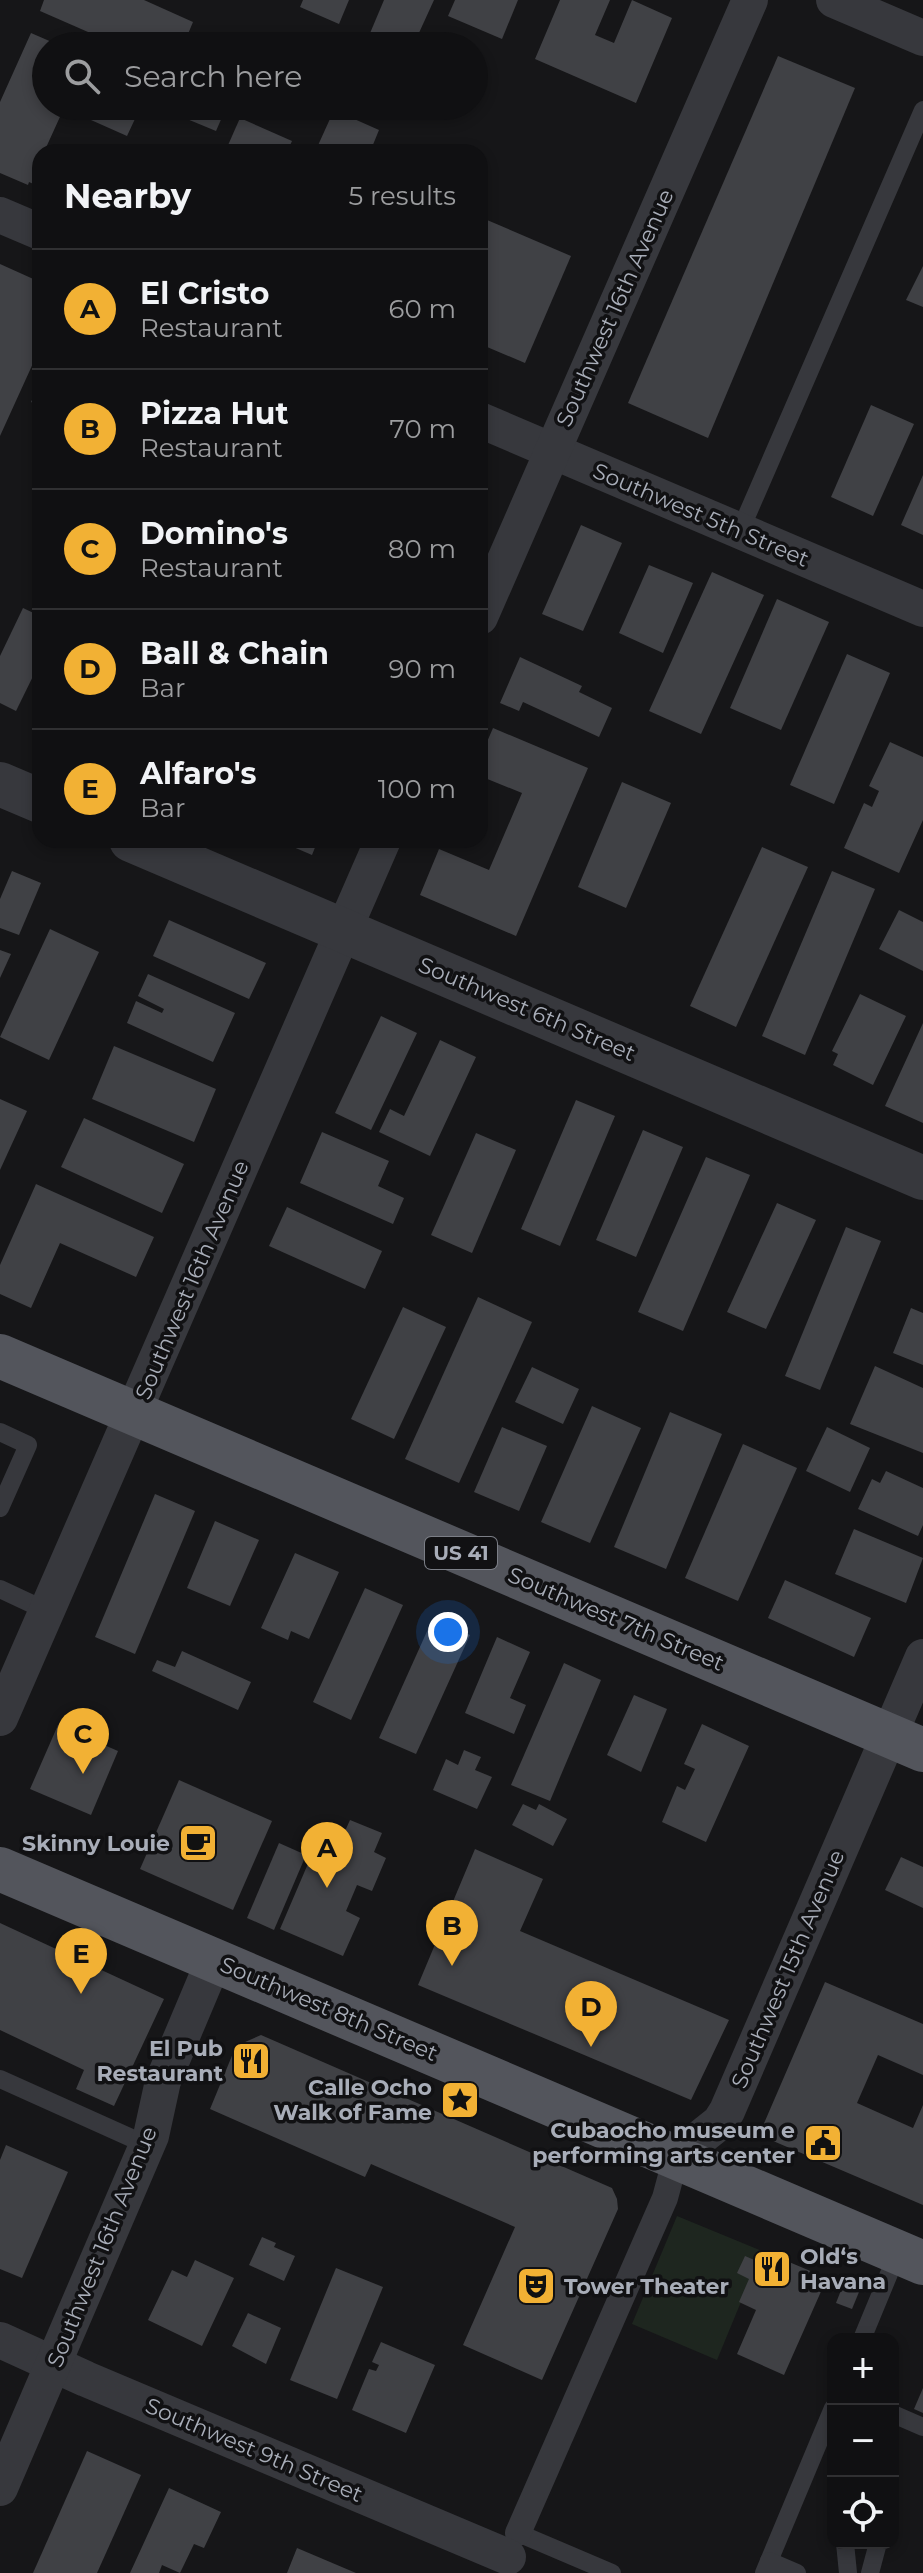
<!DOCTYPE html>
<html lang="en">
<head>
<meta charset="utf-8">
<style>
  body { margin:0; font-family:Montserrat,sans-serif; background:#1e1e20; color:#f1f3f6 }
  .controls { position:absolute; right:24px; bottom:24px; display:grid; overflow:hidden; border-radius:16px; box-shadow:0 4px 12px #0003 }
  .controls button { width:72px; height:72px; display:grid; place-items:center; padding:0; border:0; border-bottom:2px solid #303032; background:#101012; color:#f1f3f6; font:40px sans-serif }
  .you { position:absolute; left:448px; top:1632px; width:28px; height:28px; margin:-20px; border:6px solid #fff; border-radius:50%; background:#1a73e8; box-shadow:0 0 0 12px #1a73e833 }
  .badge { display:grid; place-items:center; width:52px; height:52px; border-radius:50%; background:#f2b134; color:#111; font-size:26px; font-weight:700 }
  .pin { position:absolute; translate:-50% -66px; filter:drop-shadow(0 2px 4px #0008) }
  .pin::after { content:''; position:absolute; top:42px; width:28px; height:24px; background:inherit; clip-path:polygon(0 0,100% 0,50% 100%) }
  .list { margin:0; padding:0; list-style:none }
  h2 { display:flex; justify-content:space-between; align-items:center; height:104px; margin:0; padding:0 32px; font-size:34px }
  h2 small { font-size:26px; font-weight:400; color:#9c9d9f }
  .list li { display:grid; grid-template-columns:52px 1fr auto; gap:24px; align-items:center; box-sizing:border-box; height:120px; padding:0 32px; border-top:2px solid #303032 }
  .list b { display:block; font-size:30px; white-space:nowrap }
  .list p { margin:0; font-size:26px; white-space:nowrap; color:#9c9d9f }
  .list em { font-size:26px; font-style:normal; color:#9c9d9f }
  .icon { flex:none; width:44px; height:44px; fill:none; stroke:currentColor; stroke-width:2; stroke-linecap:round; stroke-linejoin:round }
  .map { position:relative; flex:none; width:923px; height:2573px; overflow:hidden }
  .search { position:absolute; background:#101012; box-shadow:0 4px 12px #0003; left:32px; top:32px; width:456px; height:88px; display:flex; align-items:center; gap:20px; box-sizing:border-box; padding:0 28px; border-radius:44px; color:#9c9d9f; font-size:30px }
  .panel { position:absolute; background:#101012; box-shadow:0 4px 12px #0003; left:32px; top:144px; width:456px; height:704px; border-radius:24px }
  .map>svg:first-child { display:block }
</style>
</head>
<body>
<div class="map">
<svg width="923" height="2573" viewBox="0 0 923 2573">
  <rect width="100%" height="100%" fill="#161618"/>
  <polygon fill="#1e261f" points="677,2216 762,2251 717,2360 632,2324"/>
  <g fill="#404145">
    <polygon points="44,0 144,0 193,22 183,46 120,46 40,11"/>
    <polygon points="303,0 349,0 339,24 300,7"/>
    <polygon points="384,0 434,0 413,46 385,46 368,38"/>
    <polygon points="455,0 518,0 502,39 448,16"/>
    <polygon points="560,0 610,0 595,35 614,43 632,0 672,18 636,103 535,59"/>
    <polygon points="31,33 61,46 46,46 46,106 141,106 127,136 64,108 44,152 40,152 40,187 29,182 28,185 0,173 0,102"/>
    <polygon points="224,34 252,46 218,46"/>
    <polygon points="778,56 855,88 708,438 628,403"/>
    <polygon points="192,106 227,106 216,131 187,119"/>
    <polygon points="334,110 379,130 370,152 315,152"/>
    <polygon points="240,118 292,141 287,152 225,152"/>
    <polygon points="480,217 571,256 525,363 480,344"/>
    <polygon points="0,264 40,282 40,348 0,436"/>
    <polygon points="923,266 923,307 906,300"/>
    <polygon points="40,383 40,406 31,402"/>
    <polygon points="871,405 914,424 873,516 831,497"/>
    <polygon points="923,475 923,535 901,525"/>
    <polygon points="581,525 622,543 583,631 542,614"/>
    <polygon points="649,565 693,583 663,653 619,633"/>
    <polygon points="712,572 764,595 701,734 649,711"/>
    <polygon points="777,599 829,622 781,730 730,708"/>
    <polygon points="23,608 40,616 40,662 16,711 0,703 0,656"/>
    <polygon points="847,654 890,673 834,804 790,785"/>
    <polygon points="520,657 582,686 579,692 612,708 599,737 523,702 519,711 500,703"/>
    <polygon points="493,728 588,768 516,936 420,895 439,849 489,870 522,793 480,776 480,758"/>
    <polygon points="890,742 923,757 923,820 899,873 844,848 864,803 872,807 879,791 869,786"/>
    <polygon points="622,782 671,803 626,908 578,887"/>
    <polygon points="277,840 318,840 312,855"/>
    <polygon points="762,847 808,867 736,1027 690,1006"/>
    <polygon points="12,871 41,883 19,935 0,928 0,899"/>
    <polygon points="832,871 875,889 805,1055 762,1036"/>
    <polygon points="899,910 923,922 923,971 879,949"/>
    <polygon points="169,920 266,963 249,999 153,956"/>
    <polygon points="50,929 99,952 49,1060 0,1037"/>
    <polygon points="0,950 11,954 0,978"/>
    <polygon points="148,974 235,1013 213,1062 127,1023 136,1001 162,1013 164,1009 138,996"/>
    <polygon points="860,994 906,1016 873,1085 833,1065 838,1054 832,1051"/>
    <polygon points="381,1016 417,1033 371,1130 335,1113"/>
    <polygon points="923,1023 923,1123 885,1106"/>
    <polygon points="440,1040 476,1057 430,1156 379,1132 390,1109 404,1116"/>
    <polygon points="114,1046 216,1089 194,1142 92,1099"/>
    <polygon points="0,1099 27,1111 0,1170"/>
    <polygon points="576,1100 615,1116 560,1246 521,1229"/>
    <polygon points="84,1118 184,1164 162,1213 61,1167"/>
    <polygon points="643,1130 683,1147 636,1257 596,1240"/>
    <polygon points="322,1132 389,1161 378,1186 404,1198 393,1224 300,1183"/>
    <polygon points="476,1133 516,1150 472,1253 431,1235"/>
    <polygon points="706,1157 750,1175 683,1331 638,1312"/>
    <polygon points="36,1184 154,1237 136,1277 60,1243 31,1308 0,1294 0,1265"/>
    <polygon points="777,1203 816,1220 766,1329 727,1312"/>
    <polygon points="287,1207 382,1251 365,1289 269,1246"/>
    <polygon points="846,1227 881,1241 820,1390 785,1376"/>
    <polygon points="478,1297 532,1322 459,1483 405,1459"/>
    <polygon points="403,1307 446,1327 394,1439 351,1419"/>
    <polygon points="911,1308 923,1313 923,1365 893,1353"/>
    <polygon points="875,1366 923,1388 923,1453 850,1424"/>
    <polygon points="532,1367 579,1389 563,1424 515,1402"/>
    <polygon points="592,1406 641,1428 590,1543 541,1522"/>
    <polygon points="670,1412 722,1434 666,1569 614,1547"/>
    <polygon points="502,1427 547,1446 519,1511 474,1492"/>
    <polygon points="827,1427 870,1448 850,1492 806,1471"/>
    <polygon points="743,1444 797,1468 738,1601 685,1578"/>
    <polygon points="886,1471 923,1488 923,1525 918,1536 858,1509 872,1479 880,1483"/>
    <polygon points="155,1494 195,1511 135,1654 95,1637"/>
    <polygon points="215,1521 259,1540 230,1606 187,1588"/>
    <polygon points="854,1529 923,1558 906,1603 835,1574"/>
    <polygon points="295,1553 339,1572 309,1639 291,1631 288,1640 261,1628"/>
    <polygon points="785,1580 871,1618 854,1657 768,1618"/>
    <polygon points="365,1588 403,1605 351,1720 313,1702"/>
    <polygon points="433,1618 470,1635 416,1754 379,1738"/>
    <polygon points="497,1637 530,1652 510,1698 526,1705 514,1734 465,1713"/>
    <polygon points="182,1651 251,1682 238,1710 152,1671 157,1660 175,1667"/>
    <polygon points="564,1663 601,1680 550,1801 511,1785"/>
    <polygon points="634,1695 667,1709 641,1772 607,1755"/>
    <polygon points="702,1724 749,1746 706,1842 662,1822 677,1786 685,1790 695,1769 684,1764"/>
    <polygon points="58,1725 118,1751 91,1815 30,1789"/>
    <polygon points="464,1750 481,1757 475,1770 492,1777 477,1809 433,1790 446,1759 458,1765"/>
    <polygon points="179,1780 272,1821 233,1910 140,1869"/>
    <polygon points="523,1804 536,1810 539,1804 567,1819 553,1846 512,1825"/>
    <polygon points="350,1820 382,1833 374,1852 386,1858 372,1891 357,1885 346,1911 360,1918 343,1956 280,1929 322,1831 341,1840"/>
    <polygon points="279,1843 306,1855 274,1930 247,1918"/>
    <polygon points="475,1849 543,1879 520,1931 729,2020 691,2100 418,1985"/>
    <polygon points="901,1857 923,1867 923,1908 885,1890"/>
    <polygon points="0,1923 164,1999 114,2106 76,2089 84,2070 0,2030"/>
    <polygon points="825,1982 923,2024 923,2075 878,2055 857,2103 913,2128 923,2105 923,2205 759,2135"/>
    <polygon points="261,2035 612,2188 617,2199 618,2209 542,2380 463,2345 515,2227 371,2164 365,2177 210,2109 236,2046"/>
    <polygon points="6,2145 68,2172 22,2278 0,2269 0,2160"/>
    <polygon points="262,2237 276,2243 274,2247 295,2256 284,2281 249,2265"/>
    <polygon points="763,2251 827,2278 784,2375 737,2354 756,2310 739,2302 749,2279 737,2273 745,2256 759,2262"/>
    <polygon points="195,2260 234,2278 202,2346 148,2320 172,2270 187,2277"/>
    <polygon points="336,2268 383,2287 337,2399 290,2380"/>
    <polygon points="843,2285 859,2292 852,2309 836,2303"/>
    <polygon points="248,2313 281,2328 266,2364 232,2346"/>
    <polygon points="381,2342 435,2365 406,2433 352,2410 369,2369 376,2371 379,2365 372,2362"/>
    <polygon points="923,2388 923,2413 914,2409"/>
    <polygon points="87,2451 141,2475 97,2573 33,2573"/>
    <polygon points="169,2488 221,2512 204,2548 194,2544 180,2573 162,2565 159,2573 130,2573"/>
    <polygon points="297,2548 356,2573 287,2573"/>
  </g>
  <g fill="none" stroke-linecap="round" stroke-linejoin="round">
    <g stroke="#37383d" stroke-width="18">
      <polyline points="740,531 923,110"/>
      <polyline points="0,1432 28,1445 0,1508"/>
      <polyline points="0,1589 47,1611"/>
      <polyline points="0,2079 147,2145"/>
      <polyline points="862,2339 898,2252"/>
      <polyline points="893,2414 923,2427"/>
      <polyline points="518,2533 612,2573"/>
      <polyline points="845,2543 848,2573"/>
      <polyline points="769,2561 833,2408"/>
      <polyline points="764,2573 769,2561 797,2573"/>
      <polyline points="870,2573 878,2543"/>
    </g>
    <polyline stroke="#37383d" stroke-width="26" points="518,2533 665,2198 676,2157"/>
    <g stroke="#37383d" stroke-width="36">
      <polyline points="834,0 923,38"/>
      <polyline points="0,215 40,232"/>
      <polyline points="480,420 923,609"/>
      <polyline points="480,617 750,0"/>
      <polyline points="0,1718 383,840"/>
      <polyline points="676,2157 720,2122 727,2111 923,1657"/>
      <polyline points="0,2340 86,2379 508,2557"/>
      <polyline points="0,2488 151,2136 163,2081 214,1960"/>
    </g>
    <g stroke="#37383d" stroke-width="44">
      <polyline points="0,784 40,801"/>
      <polyline points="131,840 923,1178"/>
    </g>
    <g stroke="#53555c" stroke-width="44">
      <polyline points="0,1356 923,1750"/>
      <polyline points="0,1869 923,2263"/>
    </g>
  </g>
  <defs>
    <symbol id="cafe-square" viewBox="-11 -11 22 22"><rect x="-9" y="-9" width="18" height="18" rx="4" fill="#f2b134" stroke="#111113"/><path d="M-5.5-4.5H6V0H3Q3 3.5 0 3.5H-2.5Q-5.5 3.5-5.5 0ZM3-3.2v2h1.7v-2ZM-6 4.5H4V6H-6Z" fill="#111"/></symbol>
    <symbol id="restaurant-square" viewBox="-11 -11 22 22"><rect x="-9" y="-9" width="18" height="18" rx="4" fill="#f2b134" stroke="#111113"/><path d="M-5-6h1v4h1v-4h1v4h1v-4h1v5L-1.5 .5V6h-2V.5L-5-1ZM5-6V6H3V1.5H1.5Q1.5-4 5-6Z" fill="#111"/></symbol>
    <symbol id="sight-square" viewBox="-11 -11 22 22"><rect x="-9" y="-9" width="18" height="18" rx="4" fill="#f2b134" stroke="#111113"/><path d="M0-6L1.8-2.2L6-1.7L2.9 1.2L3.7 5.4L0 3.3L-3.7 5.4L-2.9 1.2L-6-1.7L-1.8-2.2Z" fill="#111"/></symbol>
    <symbol id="civic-square" viewBox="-11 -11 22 22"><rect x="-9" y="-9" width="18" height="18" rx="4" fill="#f2b134" stroke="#111113"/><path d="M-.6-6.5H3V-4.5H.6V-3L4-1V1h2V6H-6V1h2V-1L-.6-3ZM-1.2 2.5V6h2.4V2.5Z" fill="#111"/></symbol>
    <symbol id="theatre-square" viewBox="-11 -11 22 22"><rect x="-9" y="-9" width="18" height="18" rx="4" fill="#f2b134" stroke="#111113"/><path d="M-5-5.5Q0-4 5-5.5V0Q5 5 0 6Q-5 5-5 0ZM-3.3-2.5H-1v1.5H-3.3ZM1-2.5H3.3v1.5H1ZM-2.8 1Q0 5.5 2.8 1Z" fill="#111"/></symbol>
  </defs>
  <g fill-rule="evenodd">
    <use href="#cafe-square" x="176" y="1821" width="44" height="44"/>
    <use href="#restaurant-square" x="229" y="2039" width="44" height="44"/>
    <use href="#sight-square" x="438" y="2078" width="44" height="44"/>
    <use href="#civic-square" x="801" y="2121" width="44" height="44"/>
    <use href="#restaurant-square" x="750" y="2247" width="44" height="44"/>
    <use href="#theatre-square" x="514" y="2264" width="44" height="44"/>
  </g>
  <g text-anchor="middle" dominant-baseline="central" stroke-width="7" stroke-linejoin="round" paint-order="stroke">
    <rect fill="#111113" stroke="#7b7e86" stroke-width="2" x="425" y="1537" width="72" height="32" rx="6"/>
    <g font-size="20" font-weight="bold" fill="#a8adb8">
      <text x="461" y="1553">US 41</text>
    </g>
    <g font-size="22" fill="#a8adb8" stroke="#111113">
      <text transform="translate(615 308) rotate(-66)">Southwest 16th Avenue</text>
      <text transform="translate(701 515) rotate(23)">Southwest 5th Street</text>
      <text transform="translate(527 1009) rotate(23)">Southwest 6th Street</text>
      <text transform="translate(192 1280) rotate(-67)">Southwest 16th Avenue</text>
      <text transform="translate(616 1619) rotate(23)">Southwest 7th Street</text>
      <text transform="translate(788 1969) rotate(-67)">Southwest 15th Avenue</text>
      <text transform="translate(329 2009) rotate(23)">Southwest 8th Street</text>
      <text transform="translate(102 2247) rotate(-68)">Southwest 16th Avenue</text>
      <text transform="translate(254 2450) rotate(23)">Southwest 9th Street</text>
    </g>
    <g font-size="22" font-weight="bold" fill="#a8adb8" stroke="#111113" text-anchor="end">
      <text x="170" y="1843">Skinny Louie</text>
      <text x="223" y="2048">El Pub<tspan x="223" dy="25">Restaurant</tspan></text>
      <text x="432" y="2087">Calle Ocho<tspan x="432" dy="25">Walk of Fame</tspan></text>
      <text x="795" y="2130">Cubaocho museum e<tspan x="795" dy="25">performing arts center</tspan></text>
      <text x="800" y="2256" text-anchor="start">Old‘s<tspan x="800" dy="25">Havana</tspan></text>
      <text x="564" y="2286" text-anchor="start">Tower Theater</text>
    </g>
  </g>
</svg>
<div class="controls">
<button>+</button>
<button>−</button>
<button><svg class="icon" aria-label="locate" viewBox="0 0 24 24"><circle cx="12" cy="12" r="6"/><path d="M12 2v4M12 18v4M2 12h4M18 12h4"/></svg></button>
</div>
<div class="you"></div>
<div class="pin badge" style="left:327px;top:1888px">A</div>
<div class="pin badge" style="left:452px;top:1966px">B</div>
<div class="pin badge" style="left:83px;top:1774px">C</div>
<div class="pin badge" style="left:591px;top:2047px">D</div>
<div class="pin badge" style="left:81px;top:1994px">E</div>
<div class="search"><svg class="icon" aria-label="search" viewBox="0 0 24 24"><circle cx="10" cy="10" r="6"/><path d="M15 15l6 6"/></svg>Search here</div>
<section class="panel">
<h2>Nearby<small>5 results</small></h2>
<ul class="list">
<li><span class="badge">A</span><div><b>El Cristo</b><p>Restaurant</p></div><em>60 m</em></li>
<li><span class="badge">B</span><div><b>Pizza Hut</b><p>Restaurant</p></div><em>70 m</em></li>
<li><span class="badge">C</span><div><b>Domino's</b><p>Restaurant</p></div><em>80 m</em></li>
<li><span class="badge">D</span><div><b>Ball &amp; Chain</b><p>Bar</p></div><em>90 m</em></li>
<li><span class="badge">E</span><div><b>Alfaro's</b><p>Bar</p></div><em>100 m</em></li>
</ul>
</section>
</div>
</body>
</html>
